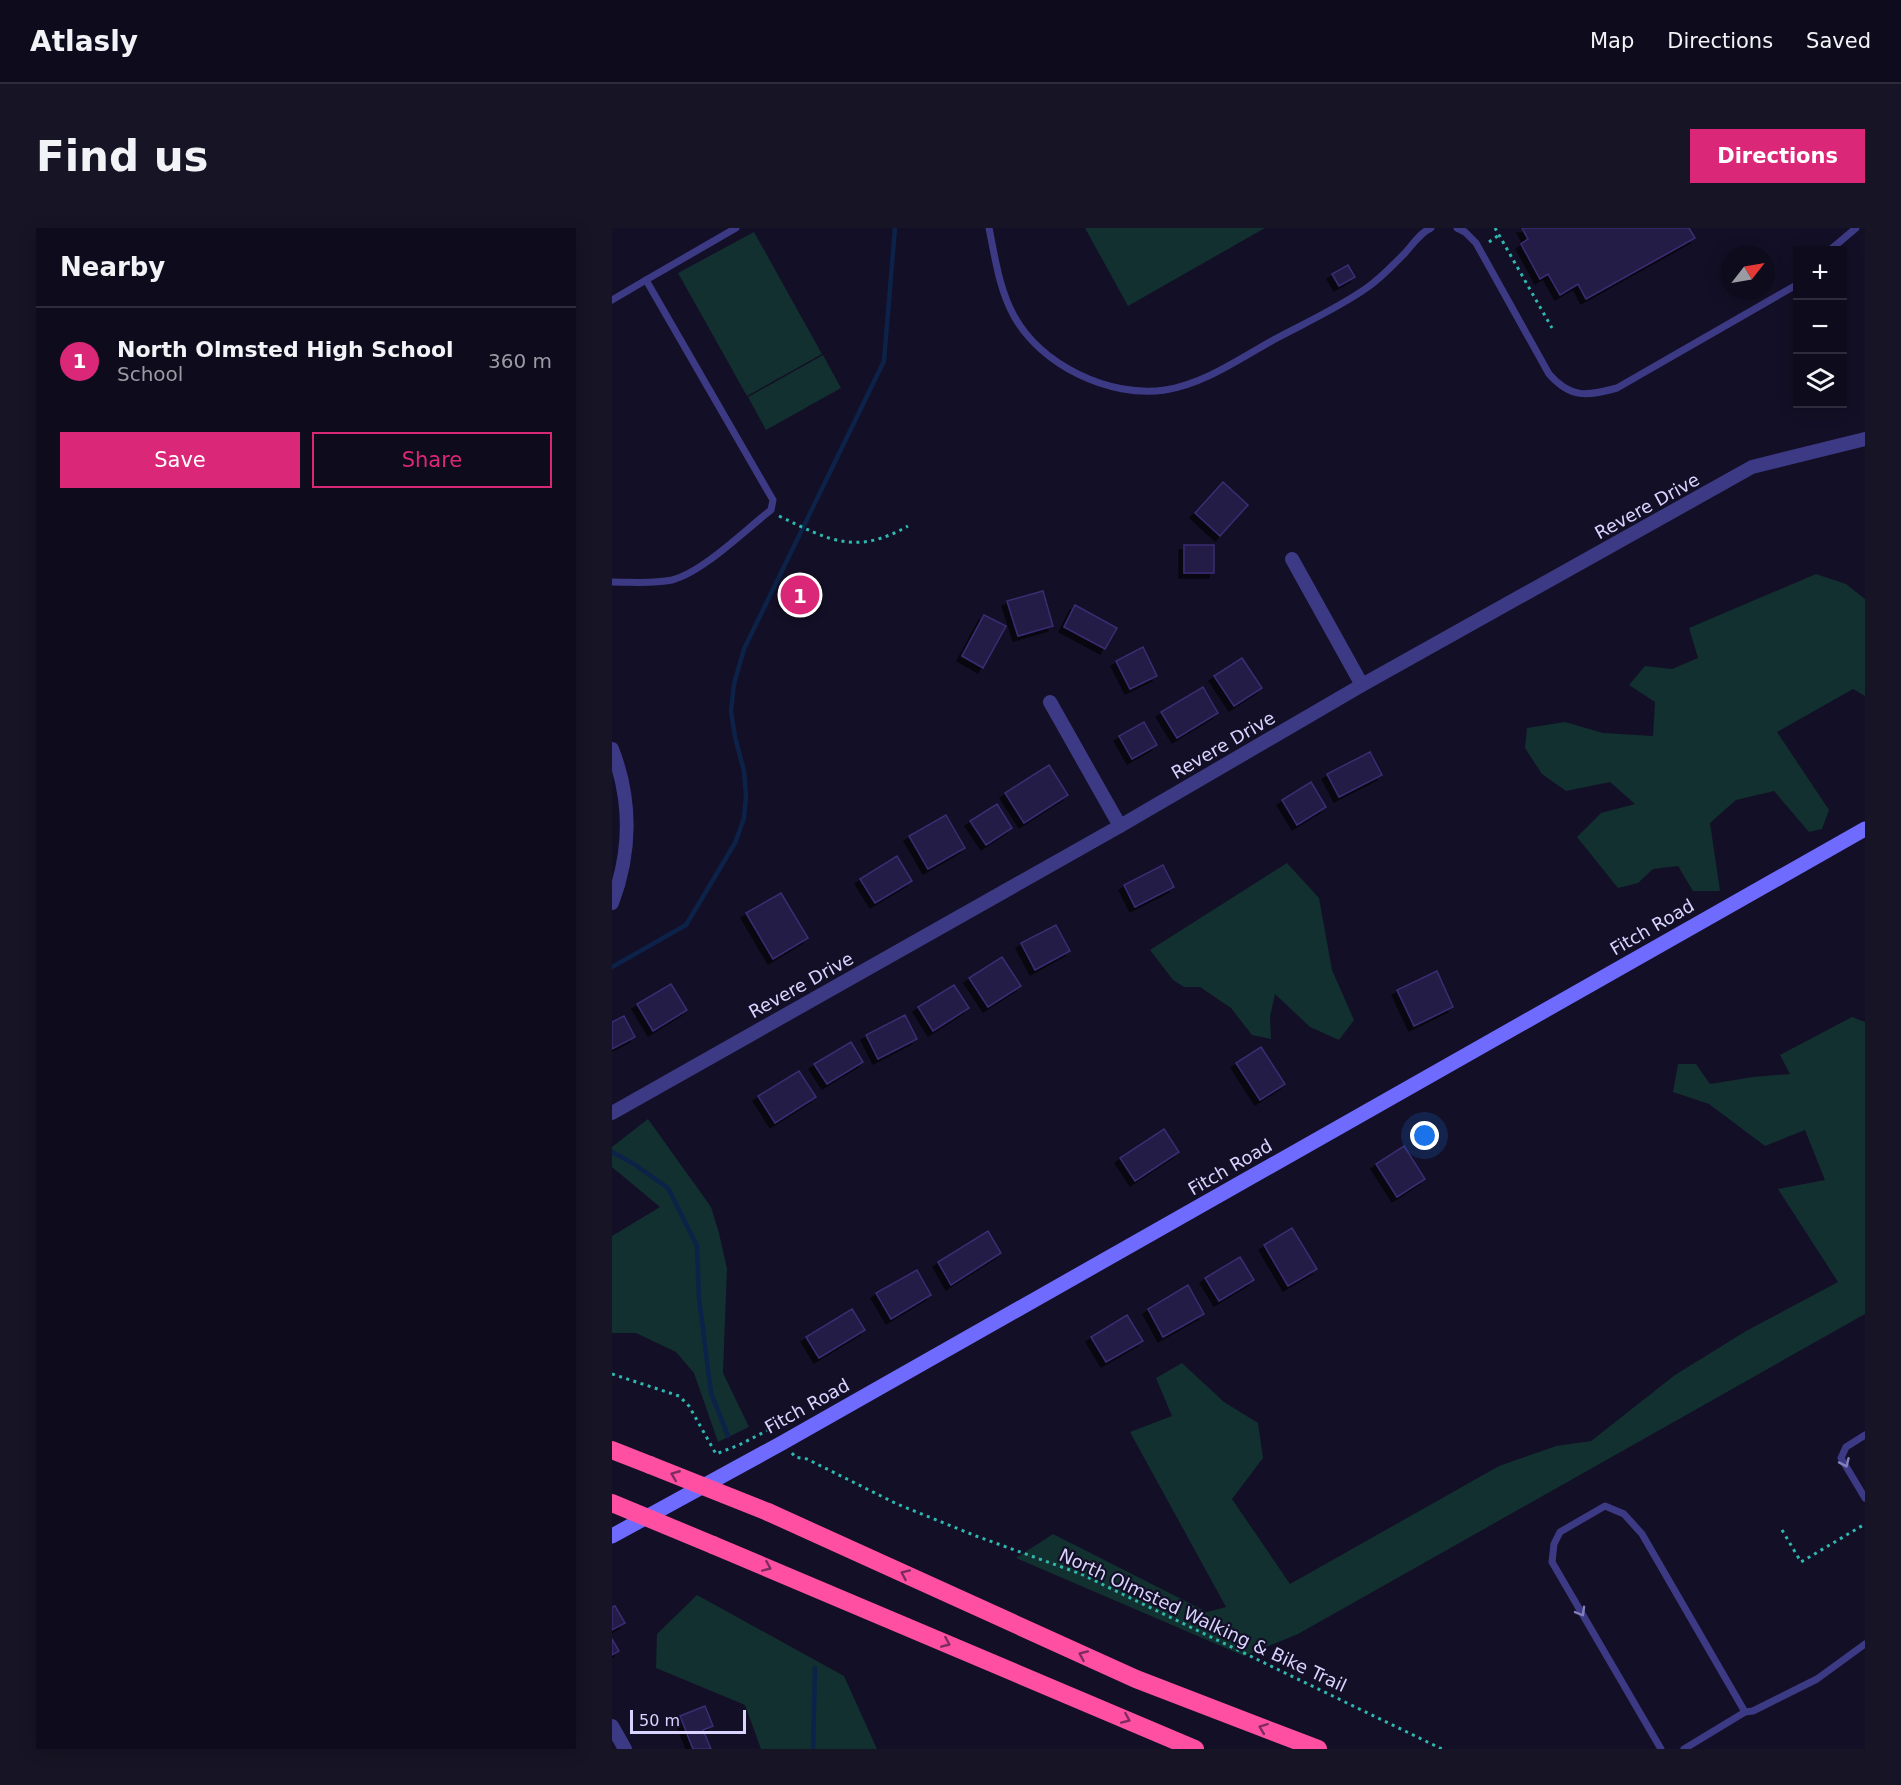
<!DOCTYPE html>
<html lang="en">
<head>
<meta charset="utf-8">
<style>
  body { margin:0; font-family:"DejaVu Sans",sans-serif; background:#171425; color:#f1f3f6 }
  .controls { position:absolute; right:18px; top:18px; display:grid; overflow:hidden; border-radius:0px; box-shadow:0 3px 15px #0003 }
  .controls button { width:54px; height:54px; display:grid; place-items:center; padding:0; border:0; border-bottom:2px solid #2e2b3b; background:#0e0b1c; color:#f1f3f6; font:30px sans-serif }
  .compass { position:absolute; left:1109px; top:18px; width:54px; height:54px; border-radius:50%; background:#0e0b1c; box-shadow:0 3px 15px #0003; rotate:59deg }
  .scale { position:absolute; left:18px; bottom:15px; width:116px; box-sizing:border-box; padding-left:6px; border:3px solid #d9d4ff; border-top:0; font-size:16px; line-height:21px; white-space:nowrap; color:#d9d4ff; -webkit-text-stroke:4px #130f26; paint-order:stroke }
  .you { position:absolute; left:813px; top:908px; width:21px; height:21px; margin:-15px; border:4px solid #fff; border-radius:50%; background:#1a73e8; box-shadow:0 0 0 9px #1a73e833 }
  .badge { display:grid; place-items:center; width:39px; height:39px; border-radius:50%; background:#db2777; color:#fff; font-size:20px; font-weight:700 }
  .pin { position:absolute; translate:-50% -50%; border:3px solid #fff; box-shadow:0 2px 6px #0006 }
  .list { margin:0; padding:0; list-style:none }
  h2 { display:flex; justify-content:space-between; align-items:center; height:78px; margin:0; padding:0 24px; font-size:26px }
  h2 small { font-size:20px; font-weight:400; color:#9b9ba3 }
  .list li { display:grid; grid-template-columns:39px 1fr auto; gap:18px; align-items:center; box-sizing:border-box; height:108px; padding:0 24px; border-top:2px solid #2e2b3b }
  .list b { display:block; font-size:22px; white-space:nowrap }
  .list p { margin:0; font-size:20px; white-space:nowrap; color:#9b9ba3 }
  .list em { font-size:20px; font-style:normal; color:#9b9ba3 }
  .actions { display:flex; gap:12px; padding:18px 24px }
  .actions a { flex:1; padding:14px 0; border:2px solid #db2777; border-radius:0px; text-align:center; font-size:21px; color:#db2777 }
  .actions .main { background:#db2777; color:#fff }
  .icon { flex:none; width:33px; height:33px; fill:none; stroke:currentColor; stroke-width:2; stroke-linecap:round; stroke-linejoin:round }
  .map { position:relative; flex:none; width:1253px; height:1521px; overflow:hidden; border-radius:0px }
  header { display:flex; align-items:center; gap:36px; box-sizing:border-box; height:84px; padding:0 30px; background:#0e0b1c; border-bottom:2px solid #2e2b3b }
  header strong { font-size:28px }
  nav { display:flex; gap:33px; margin-inline-start:auto; font-size:21px }
  .intro { display:flex; align-items:center; justify-content:space-between; box-sizing:border-box; height:144px; padding:0 36px }
  h1 { margin:0; font-size:42px }
  .button { padding:15px 27px; border-radius:0px; background:#db2777; color:#fff; font-size:21px; font-weight:700 }
  main { display:flex; gap:36px; padding:0 36px }
  aside { flex:1; background:#0e0b1c; border-radius:0px; box-shadow:0 3px 15px #0003 }
  .map>svg:first-child { display:block }
</style>
</head>
<body>
<header>
<strong>Atlasly</strong>
<nav><a>Map</a><a>Directions</a><a>Saved</a></nav>
</header>
<div class="intro"><h1>Find us</h1><a class="button">Directions</a></div>
<main>
<aside>
<h2>Nearby<small></small></h2>
<ul class="list">
<li><span class="badge">1</span><div><b>North Olmsted High School</b><p>School</p></div><em>360 m</em></li>
</ul>
<div class="actions"><a class="main">Save</a><a>Share</a></div>
</aside>
<div class="map">
<svg width="1253" height="1521" viewBox="0 0 1253 1521">
  <defs>
    <filter id="shadow"><feDropShadow dx="-5" dy="5" stdDeviation="0" flood-color="#0009"/></filter>
  </defs>
  <rect width="100%" height="100%" fill="#130f26"/>
  <g fill="#12302f">
    <polygon points="473,0 653,0 516,78"/>
    <polygon points="142,4 210,126 135,168 66,45"/>
    <polygon points="211,127 229,160 154,202 136,169"/>
    <polygon points="1204,346 1234,356 1253,371 1253,468 1241,461 1165,504 1217,582 1210,601 1197,604 1162,563 1124,572 1098,595 1108,663 1081,663 1066,638 1041,641 1026,655 1006,660 965,609 989,585 1023,576 998,554 954,563 930,546 913,520 915,500 953,494 991,505 1041,508 1043,474 1017,457 1033,438 1060,441 1086,430 1077,400"/>
    <polygon points="675,635 707,670 720,742 742,792 727,812 698,799 663,766 658,789 659,811 640,807 619,780 588,759 572,759 561,752 538,722"/>
    <polygon points="1240,789 1253,794 1253,1086 686,1406 632,1428 404,1330 441,1306 595,1384 614,1379 518,1204 560,1188 544,1150 570,1135 612,1174 646,1195 651,1230 620,1271 678,1356 887,1238 944,1218 979,1213 1063,1147 1134,1103 1226,1054 1166,961 1213,952 1193,902 1153,918 1097,876 1061,864 1066,836 1084,836 1098,856 1141,849 1178,846 1168,827"/>
    <polygon points="36,891 99,979 107,1005 115,1041 111,1145 137,1199 106,1214 82,1145 64,1124 24,1105 0,1105 0,1008 48,979 0,939 0,919"/>
    <polygon points="85,1367 232,1448 265,1521 149,1521 133,1477 44,1440 45,1406"/>
  </g>
  <g fill="none" stroke-linecap="round" stroke-linejoin="round">
    <g stroke="#0c2248" stroke-width="4.5">
      <polyline points="0,739 74,697 123,615 132,590 134,568 132,543 123,509 119,483 122,456 132,421 272,133 283,0"/>
      <polyline points="0,924 22,936 56,960 85,1018 87,1070 99,1165 116,1208"/>
      <polyline points="201,1521 203,1440"/>
    </g>
  </g>
  <g fill="#241b47" stroke="#3b2d73" stroke-width="1.5" filter="url(#shadow)">
    <polygon points="910,0 1077,0 1083,10 974,71 966,56 948,67 936,46 928,51 909,16 916,11"/>
    <polygon points="736,37 743,49 727,58 720,46"/>
    <polygon points="611,254 636,277 608,308 583,285"/>
    <rect x="572" y="317" width="30" height="28"/>
    <polygon points="431,363 441,398 406,408 395,373"/>
    <polygon points="463,377 505,400 493,421 452,399"/>
    <polygon points="372,387 394,398 371,440 350,428"/>
    <polygon points="531,419 545,448 518,461 504,433"/>
    <polygon points="630,430 650,460 622,478 602,448"/>
    <polygon points="591,459 606,485 565,510 549,484"/>
    <polygon points="532,494 545,517 520,531 507,508"/>
    <polygon points="758,524 770,547 727,569 715,546"/>
    <polygon points="437,537 456,567 412,595 393,565"/>
    <polygon points="699,554 714,579 685,597 670,572"/>
    <polygon points="385,576 400,600 374,617 358,593"/>
    <polygon points="334,587 353,620 316,641 297,608"/>
    <polygon points="285,628 300,653 263,675 248,651"/>
    <polygon points="551,637 562,659 523,679 512,657"/>
    <polygon points="169,665 196,710 161,731 134,685"/>
    <polygon points="444,697 458,723 423,742 409,715"/>
    <polygon points="390,729 409,758 376,779 357,750"/>
    <polygon points="825,743 841,779 802,798 785,762"/>
    <polygon points="59,756 75,782 41,803 25,776"/>
    <polygon points="342,757 357,780 321,803 306,779"/>
    <polygon points="293,787 305,811 266,831 254,807"/>
    <polygon points="12,788 23,809 0,821 0,794"/>
    <polygon points="239,814 251,834 215,856 202,836"/>
    <polygon points="649,819 673,856 648,872 624,835"/>
    <polygon points="187,843 204,869 163,895 146,868"/>
    <polygon points="552,901 567,924 523,953 508,930"/>
    <polygon points="792,918 813,951 785,969 764,936"/>
    <polygon points="680,1000 705,1041 676,1058 652,1017"/>
    <polygon points="376,1003 389,1025 339,1057 326,1034"/>
    <polygon points="628,1029 642,1052 607,1073 593,1050"/>
    <polygon points="305,1042 319,1067 279,1091 264,1065"/>
    <polygon points="576,1057 592,1086 551,1109 536,1081"/>
    <polygon points="240,1081 253,1102 207,1130 194,1109"/>
    <polygon points="515,1087 531,1113 494,1134 479,1109"/>
    <polygon points="3,1378 13,1395 0,1402 0,1379"/>
    <polygon points="0,1411 7,1423 0,1427"/>
    <polygon points="93,1478 101,1498 91,1502 99,1521 81,1521 68,1488"/>
  </g>
  <g fill="none" stroke-linecap="round" stroke-linejoin="round">
    <g stroke="#2fb8b0" stroke-width="3" stroke-dasharray="3 4.5" stroke-linecap="butt">
      <polyline points="883,0 940,100"/>
      <polyline points="877,14 887,7"/>
      <path d="M167,288C217,312 243,328 296,298"/>
      <polyline points="0,1146 67,1168 77,1178 104,1226 127,1217 158,1201 161,1206"/>
      <polyline points="180,1225 183,1229 195,1231 285,1276 364,1308 469,1346 830,1521"/>
      <polyline points="1170,1302 1189,1334 1253,1296"/>
    </g>
    <g stroke="#3d3a85" stroke-width="7">
      <path d="M377,0C383,29 387,61 402,88C429,137 497,170 553,162C593,156 630,129 665,110C695,94 728,79 756,59C770,49 781,37 793,25C801,16 808,5 819,0"/>
      <path d="M845,0L853,4L864,15L937,146C959,171 975,168 1005,160L1186,56"/>
      <polyline points="1218,22 1244,0"/>
      <polyline points="34,52 124,0"/>
      <path d="M0,72L34,52L161,272L159,282C133,302 91,344 60,352C41,356 20,354 0,354"/>
      <polyline points="1253,1207 1234,1219 1229,1230 1253,1270"/>
      <polyline points="1049,1521 940,1334 942,1316 948,1304 993,1278 1012,1286 1030,1306 1133,1484 1141,1483 1205,1451 1253,1416"/>
      <polyline points="1072,1521 1133,1484"/>
    </g>
    <g stroke="#3d3a85" stroke-width="14">
      <polyline points="680,331 750,457"/>
      <polyline points="438,474 508,598"/>
      <path d="M0,521C20,572 19,625 0,675"/>
      <polyline points="0,885 508,598 750,457 1140,239 1253,211"/>
      <polyline points="0,1498 13,1521"/>
    </g>
    <polyline stroke="#6f6bff" stroke-width="15" points="0,1308 170,1215 1253,601"/>
    <g stroke="#ff4fa3" stroke-width="18">
      <polyline points="0,1222 38,1237"/>
      <polyline points="156,1284 524,1451 706,1521"/>
      <polyline points="101,1317 583,1521"/>
    </g>
    <g stroke="#ff4fa3" stroke-width="18">
      <polyline points="38,1237 156,1284"/>
      <polyline points="0,1275 101,1317"/>
    </g>
  </g>
  <defs><path id="oneway-chevron" d="M-2-3.5L2.5 0L-2 3.5" fill="none" stroke-width="1.6" stroke-linecap="round" stroke-linejoin="round" transform="scale(1.5)"/></defs>
  <g stroke="#837fbc">
    <use href="#oneway-chevron" transform="translate(1233 1235) rotate(66)"/>
    <use href="#oneway-chevron" transform="translate(969 1384) rotate(60)"/>
  </g>
  <g stroke="#7d2c5e">
    <use href="#oneway-chevron" transform="translate(63 1247) rotate(-158)"/>
    <use href="#oneway-chevron" transform="translate(155 1339) rotate(23)"/>
    <use href="#oneway-chevron" transform="translate(293 1346) rotate(-156)"/>
    <use href="#oneway-chevron" transform="translate(334 1415) rotate(23)"/>
    <use href="#oneway-chevron" transform="translate(471 1427) rotate(-156)"/>
    <use href="#oneway-chevron" transform="translate(514 1491) rotate(23)"/>
    <use href="#oneway-chevron" transform="translate(651 1500) rotate(-159)"/>
  </g>
  <g text-anchor="middle" dominant-baseline="central" stroke-width="4.5" stroke-linejoin="round" paint-order="stroke">
    <g font-size="18" fill="#d9d4ff" stroke="#130f26">
      <text transform="translate(1035 278) rotate(-29)">Revere Drive</text>
      <text transform="translate(611 517) rotate(-30)">Revere Drive</text>
      <text transform="translate(1040 699) rotate(-30)">Fitch Road</text>
      <text transform="translate(189 757) rotate(-29)">Revere Drive</text>
      <text transform="translate(618 939) rotate(-30)">Fitch Road</text>
      <text transform="translate(195 1178) rotate(-29)">Fitch Road</text>
      <text transform="translate(591 1392) rotate(25)">North Olmsted Walking &amp; Bike Trail</text>
    </g>
  </g>
</svg>
<div class="controls">
<button>+</button>
<button>−</button>
<button><svg class="icon" aria-label="layers" viewBox="0 0 24 24"><path d="M12 4l9 5-9 5-9-5zM3 14l9 5 9-5"/></svg></button>
</div>
<svg class="compass" viewBox="-18 -18 36 36"><path d="M0-13l5 13h-10z" fill="#e53935"/><path d="M0 13l5-13h-10z" fill="#9b9ba3"/></svg>
<div class="scale">50 m</div>
<div class="you"></div>
<div class="pin badge" style="left:188px;top:367px">1</div>
</div>
</main>
</body>
</html>
